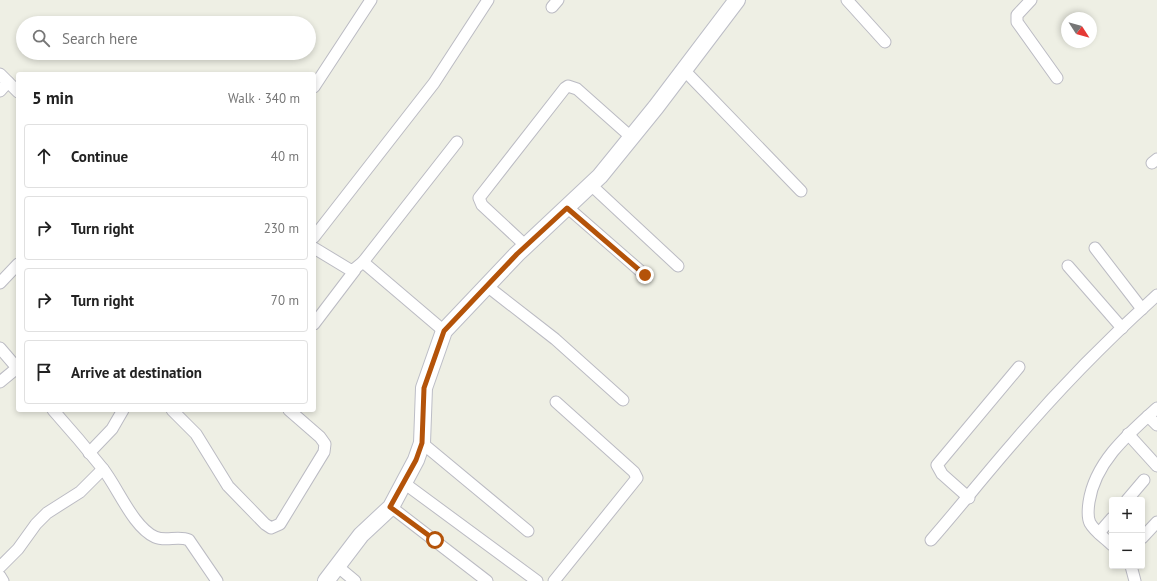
<!DOCTYPE html>
<html lang="en">
<head>
<meta charset="utf-8">
<style>
  body { margin:0; font-family:"PT Sans",sans-serif; background:#f2f2f2; color:#222 }
  .controls { position:absolute; right:12px; bottom:12px; display:grid; overflow:hidden; border-radius:4px; box-shadow:0 2px 6px #0003 }
  .controls button { width:36px; height:36px; display:grid; place-items:center; padding:0; border:0; border-bottom:1px solid #e0e0e0; background:#fff; color:#222; font:20px sans-serif }
  .compass { position:absolute; left:1061px; top:12px; width:36px; height:36px; border-radius:50%; background:#fff; box-shadow:0 2px 6px #0003; rotate:126deg }
  .stop { position:absolute; width:12px; height:12px; margin:-9px; border:3px solid #b45309; border-radius:50%; background:#fff }
  .stop.end { background:#b45309; border-color:#fff; box-shadow:0 1px 4px #0008 }
  .list { margin:0; padding:0; list-style:none }
  h2 { display:flex; justify-content:space-between; align-items:center; height:52px; margin:0; padding:0 16px; font-size:17px }
  h2 small { font-size:13px; font-weight:400; color:#767676 }
  .list li { display:grid; grid-template-columns:26px 1fr auto; gap:12px; align-items:center; box-sizing:border-box; height:64px; margin:0 8px 8px; padding:0 8px; border:1px solid #e0e0e0; border-radius:4px }
  .list b { display:block; font-size:15px; white-space:nowrap }
  .list em { font-size:13px; font-style:normal; color:#767676 }
  .icon { flex:none; width:22px; height:22px; fill:none; stroke:currentColor; stroke-width:2; stroke-linecap:round; stroke-linejoin:round }
  .map { position:relative; flex:none; width:1157px; height:581px; overflow:hidden }
  .search { position:absolute; background:#fff; box-shadow:0 2px 6px #0003; left:16px; top:16px; width:300px; height:44px; display:flex; align-items:center; gap:10px; box-sizing:border-box; padding:0 14px; border-radius:22px; color:#767676; font-size:15px }
  .panel { position:absolute; background:#fff; box-shadow:0 2px 6px #0003; left:16px; top:72px; width:300px; height:340px; border-radius:4px }
  .map>svg:first-child { display:block }
</style>
</head>
<body>
<div class="map">
<svg width="1157" height="581" viewBox="0 0 1157 581">
  <rect width="100%" height="100%" fill="#eeefe4"/>
  <g fill="none" stroke-linecap="round" stroke-linejoin="round">
    <defs>
      <g id="street">
        <polyline points="847,0 885,42"/>
        <polyline points="1031,0 1017,15 1017,22 1057,78"/>
        <polyline points="552,7 558,0"/>
        <polyline points="684,70 801,191"/>
        <polyline points="0,74 18,92"/>
        <polyline points="314,87 371,0"/>
        <polyline points="0,91 8,82"/>
        <polyline points="1152,163 1157,159"/>
        <polyline points="591,185 678,266"/>
        <polyline points="567,207 645,275"/>
        <polyline points="314,237 434,83 488,0"/>
        <polyline points="526,246 482,205 479,198 565,88 568,86 577,89 631,137"/>
        <polyline points="314,248 352,271 363,262 444,331"/>
        <polyline points="1095,248 1142,309"/>
        <polyline points="363,262 457,142"/>
        <polyline points="1068,266 1122,328"/>
        <polyline points="0,283 18,264"/>
        <polyline points="487,286 555,339 623,400"/>
        <polyline points="314,324 355,270"/>
        <polyline points="0,348 18,369"/>
        <polyline points="0,382 17,368"/>
        <path d="M53,410C70,429 87,449 103,469C118,488 133,527 155,537C166,542 178,535 189,540L217,581"/>
        <polyline points="172,410 196,434 228,486 265,524 271,528 280,524 324,452 325,444 320,437 289,410"/>
        <polyline points="1148,416 1157,425"/>
        <polyline points="1128,434 1157,466"/>
        <polyline points="422,443 528,531"/>
        <polyline points="89,453 112,429 123,410"/>
        <polyline points="404,483 537,581"/>
        <polyline points="969,498 942,474 937,465 1019,367"/>
        <polyline points="1127,500 1144,480"/>
        <polyline points="391,507 487,581"/>
        <polyline points="1099,533 1112,518"/>
        <polyline points="1142,538 1157,522"/>
        <path d="M931,540C959,508 985,475 1013,443C1057,391 1106,341 1157,295"/>
        <path d="M1112,545C1105,538 1095,532 1090,523C1087,517 1088,509 1089,502C1095,462 1128,434 1157,408"/>
        <polyline points="337,566 355,581"/>
        <polyline points="1131,566 1135,581"/>
        <polyline points="0,567 18,549 36,524 47,513 80,492 103,469"/>
        <polyline points="0,576 3,581"/>
        <polyline points="554,581 637,478 634,472 556,402"/>
      </g>
      <polyline id="secondary" points="326,581 361,535 391,507 416,460 422,443 424,388 444,331 517,254 600,176 656,107 737,0"/>
    </defs>
    <use href="#street" stroke="#bbbbc3" stroke-width="13"/>
    <use href="#secondary" stroke="#bcbdc6" stroke-width="18"/>
    <use href="#street" stroke="#fff" stroke-width="11"/>
    <use href="#secondary" stroke="#fff" stroke-width="16"/>
  </g>
  <g fill="none" stroke-linecap="round" stroke-linejoin="round">
    <polyline stroke="#b45309" stroke-width="5" points="435,540 390,507 416,460 422,443 424,388 444,331 517,254 567,208 645,275"/>
  </g>
</svg>
<div class="controls">
<button>+</button>
<button>−</button>
</div>
<svg class="compass" viewBox="-18 -18 36 36"><path d="M0-13l5 13h-10z" fill="#e53935"/><path d="M0 13l5-13h-10z" fill="#767676"/></svg>
<div class="stop" style="left:435px;top:540px"></div>
<div class="stop end" style="left:645px;top:275px"></div>
<div class="search"><svg class="icon" aria-label="search" viewBox="0 0 24 24"><circle cx="10" cy="10" r="6"/><path d="M15 15l6 6"/></svg>Search here</div>
<section class="panel">
<h2>5 min<small>Walk · 340 m</small></h2>
<ul class="list">
<li><svg class="icon" aria-label="ahead" viewBox="0 0 24 24"><path d="M12 20V5M6 11l6-6 6 6"/></svg><div><b>Continue</b></div><em>40 m</em></li>
<li><svg class="icon" aria-label="right" viewBox="0 0 24 24"><path d="M7 20v-9h11M14 6l5 5-5 5"/></svg><div><b>Turn right</b></div><em>230 m</em></li>
<li><svg class="icon" aria-label="right" viewBox="0 0 24 24"><path d="M7 20v-9h11M14 6l5 5-5 5"/></svg><div><b>Turn right</b></div><em>70 m</em></li>
<li><svg class="icon" aria-label="arrive" viewBox="0 0 24 24"><path d="M6 21V4h12l-3 4 3 4H6"/></svg><div><b>Arrive at destination</b></div></li>
</ul>
</section>
</div>
</body>
</html>
